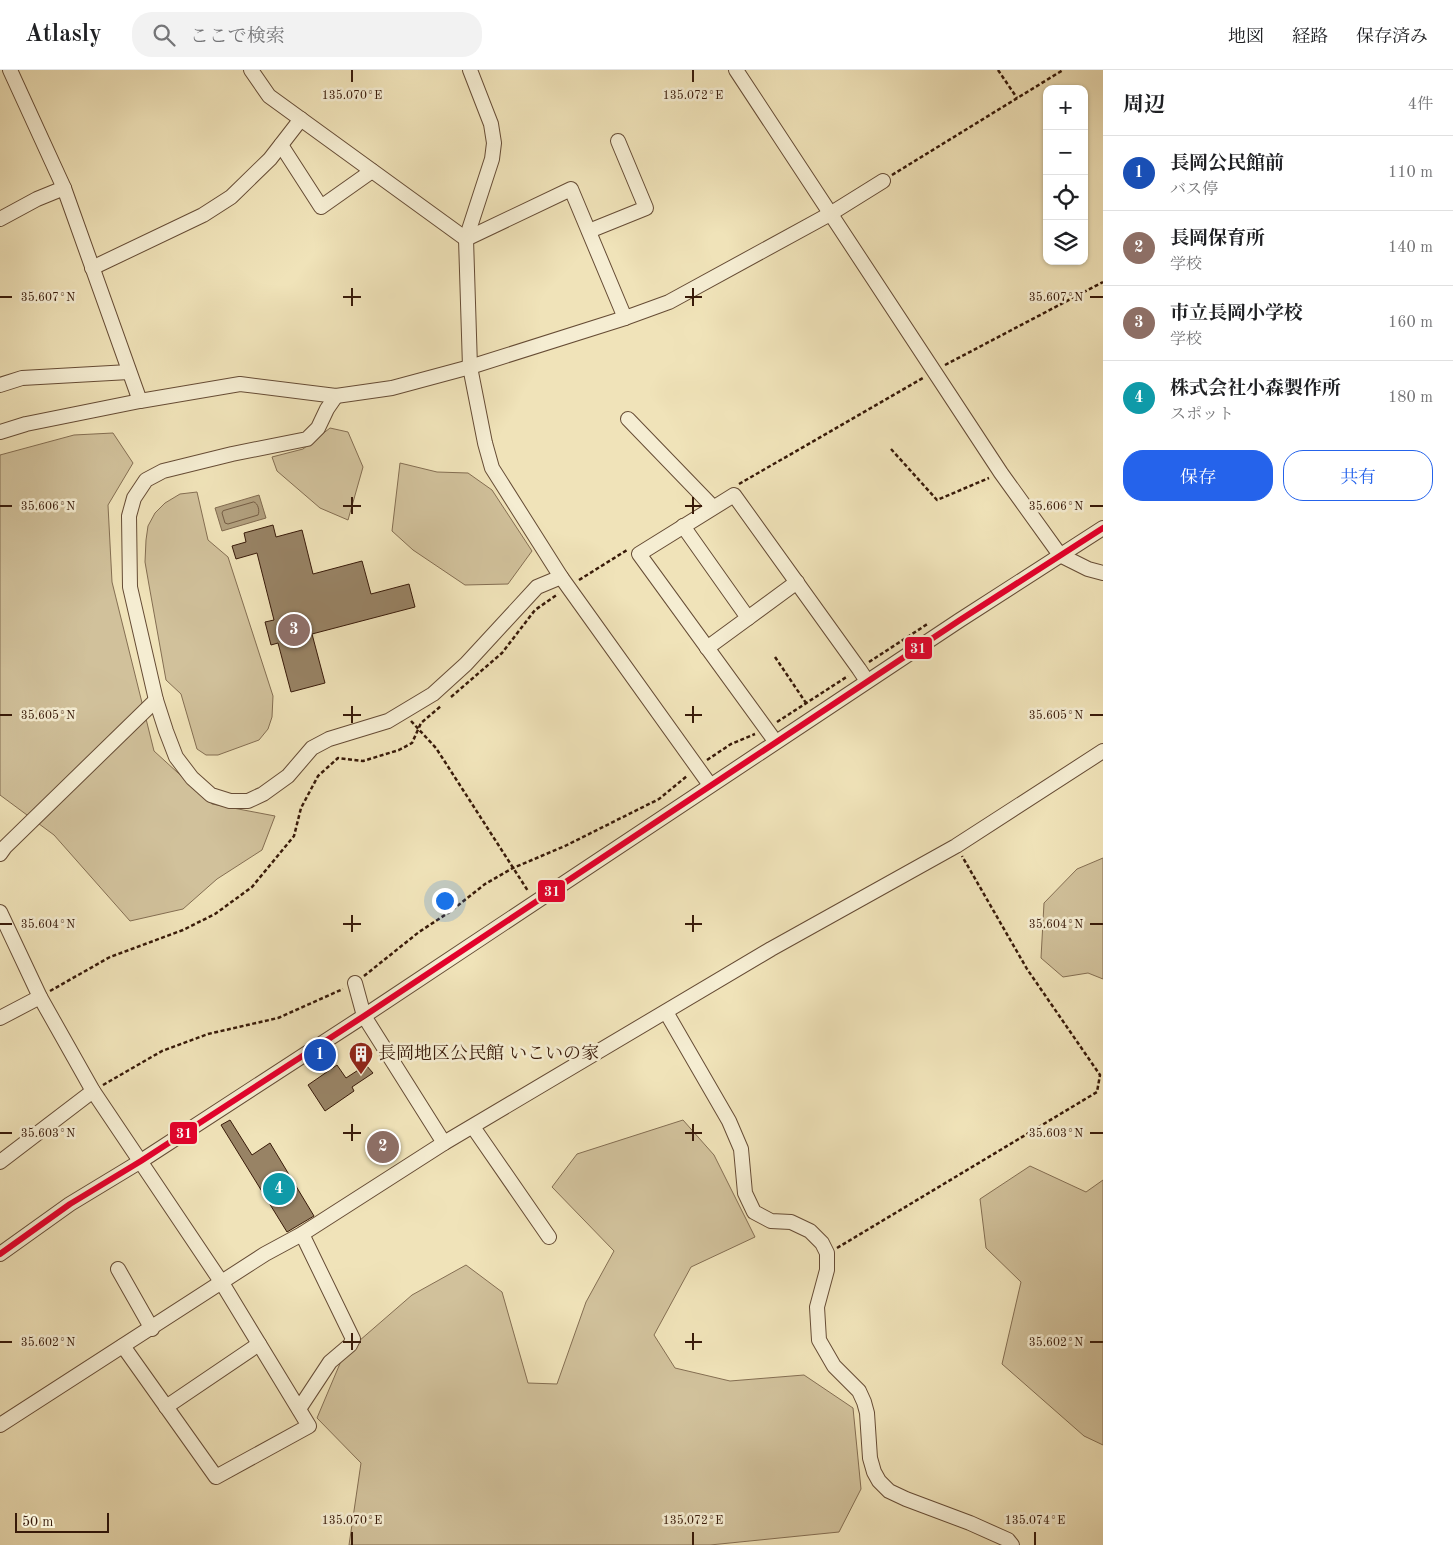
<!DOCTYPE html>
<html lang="ja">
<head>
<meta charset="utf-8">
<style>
  body { margin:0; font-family:"Old Standard TT","Noto Serif JP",serif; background:#f2f2f2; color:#202124 }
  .controls { position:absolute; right:15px; top:15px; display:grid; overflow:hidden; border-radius:10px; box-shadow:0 1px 4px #0004 }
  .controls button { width:45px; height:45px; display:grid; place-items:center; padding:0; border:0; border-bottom:1px solid #e0e0e0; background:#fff; color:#202124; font:25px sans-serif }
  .scale { position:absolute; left:15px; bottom:12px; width:94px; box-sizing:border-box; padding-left:5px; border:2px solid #381a09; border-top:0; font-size:14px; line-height:18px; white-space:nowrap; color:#381a09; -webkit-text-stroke:4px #f5edd2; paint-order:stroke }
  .you { position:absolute; left:444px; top:830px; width:18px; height:18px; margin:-12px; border:4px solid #fff; border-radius:50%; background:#1a73e8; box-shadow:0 0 0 8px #1a73e833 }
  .badge { display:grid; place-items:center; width:32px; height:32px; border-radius:50%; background:#2563eb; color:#fff; font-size:16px; font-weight:700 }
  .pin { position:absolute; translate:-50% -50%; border:2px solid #fff; box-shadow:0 1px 5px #0006 }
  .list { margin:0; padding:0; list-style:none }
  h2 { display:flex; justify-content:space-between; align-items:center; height:65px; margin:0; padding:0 20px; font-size:21px }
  h2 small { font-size:16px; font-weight:400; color:#757577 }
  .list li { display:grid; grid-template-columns:32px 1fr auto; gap:15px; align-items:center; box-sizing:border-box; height:75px; padding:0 20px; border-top:1px solid #e0e0e0 }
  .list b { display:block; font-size:19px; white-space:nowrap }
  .list p { margin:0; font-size:16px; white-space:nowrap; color:#757577 }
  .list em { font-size:16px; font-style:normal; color:#757577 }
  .actions { display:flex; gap:10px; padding:15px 20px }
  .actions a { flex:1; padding:11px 0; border:1px solid #2563eb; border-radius:20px; text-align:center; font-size:18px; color:#2563eb }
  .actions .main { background:#2563eb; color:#fff }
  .icon { flex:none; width:28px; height:28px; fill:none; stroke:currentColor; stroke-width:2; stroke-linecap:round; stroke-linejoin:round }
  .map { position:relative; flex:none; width:1103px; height:1475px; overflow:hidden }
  header { display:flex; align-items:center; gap:30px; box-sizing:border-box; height:70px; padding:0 25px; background:#fff; border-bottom:1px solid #e0e0e0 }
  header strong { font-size:24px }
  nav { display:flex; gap:28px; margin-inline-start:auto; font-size:18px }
  .search { width:350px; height:45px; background:#f2f2f2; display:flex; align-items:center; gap:12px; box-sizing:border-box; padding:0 18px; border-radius:20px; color:#757577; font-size:19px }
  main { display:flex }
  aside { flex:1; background:#fff }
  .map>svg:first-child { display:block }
</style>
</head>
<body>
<header>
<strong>Atlasly</strong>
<div class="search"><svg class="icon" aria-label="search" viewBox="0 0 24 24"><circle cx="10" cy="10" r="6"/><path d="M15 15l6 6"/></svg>ここで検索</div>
<nav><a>地図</a><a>経路</a><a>保存済み</a></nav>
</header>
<main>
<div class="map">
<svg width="1103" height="1475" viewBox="0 0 1103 1475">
  <rect width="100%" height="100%" fill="#f0e3b9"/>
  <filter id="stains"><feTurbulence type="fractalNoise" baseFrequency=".004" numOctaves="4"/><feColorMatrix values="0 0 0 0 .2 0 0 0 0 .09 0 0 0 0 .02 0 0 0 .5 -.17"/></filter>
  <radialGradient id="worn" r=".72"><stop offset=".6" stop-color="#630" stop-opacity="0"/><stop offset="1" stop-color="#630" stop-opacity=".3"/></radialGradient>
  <g fill="#d1c19b" stroke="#846e52">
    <polygon points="330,358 348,362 363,397 348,450 320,438 277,401 272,387 303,379"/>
    <polygon points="113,363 133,393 108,435 112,512 154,681 212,734 275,746 262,780 217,809 183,839 130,851 54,765 0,725 0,385 74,365"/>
    <polygon points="400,393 437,402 468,403 492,420 532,481 508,514 465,515 413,480 392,461"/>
    <polygon points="197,422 208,470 228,487 273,626 272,647 268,659 259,670 218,685 206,685 197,679 181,624 166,610 149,515 145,492 146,470 148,456 155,443 165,433 180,424"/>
    <polygon points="1103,788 1103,909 1088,903 1063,907 1041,888 1044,833 1077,799"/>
    <polygon points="683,1050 714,1085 755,1167 691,1197 654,1265 675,1298 730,1311 804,1305 853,1338 861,1419 839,1462 710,1475 349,1475 361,1393 317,1348 344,1284 412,1225 466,1195 502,1222 528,1313 557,1314 586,1232 614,1181 552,1117 577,1084"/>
    <polygon points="1030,1096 1086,1122 1103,1110 1103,1375 1084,1366 1002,1294 1021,1212 986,1178 980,1129"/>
  </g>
  <polygon fill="#b19f7d" stroke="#816a4f" points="259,425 266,448 222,461 215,438"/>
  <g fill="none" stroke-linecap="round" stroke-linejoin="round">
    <path stroke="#745c43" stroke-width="1" d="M254,432C258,433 260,441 258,445L228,454L225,453L222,443L223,441Z"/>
  </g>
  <g fill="#988365" stroke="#381a09">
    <polygon points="273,455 276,467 302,460 313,504 362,491 371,524 409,514 415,537 312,564 325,613 291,622 278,573 271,575 265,552 274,550 257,483 236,489 232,476 246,472 244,463"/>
    <polygon points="337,995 346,1008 366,995 373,1003 352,1017 354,1021 325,1041 308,1015"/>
    <polygon points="230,1050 252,1085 270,1073 314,1146 287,1162 221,1055"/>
  </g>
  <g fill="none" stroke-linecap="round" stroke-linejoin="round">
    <defs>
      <g id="minor">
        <polyline points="10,0 64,118 140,331"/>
        <polyline points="251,0 269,26 466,169"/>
        <polyline points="470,0 491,54 494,73 492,89 466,169 470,297 485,373 492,398 561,507 710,715"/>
        <polyline points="736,0 1001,403 1060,485 1088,499 1103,503"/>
        <polyline points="281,75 321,137 372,101"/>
        <polyline points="0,149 37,129 64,118"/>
        <polyline points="589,161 646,138 618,71"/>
        <polyline points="466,169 571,119 625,248"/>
        <polyline points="92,198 203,145 231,127 270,89 301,49"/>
        <polyline points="0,315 22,308 129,302"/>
        <polyline points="336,326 327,339 318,358 307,369 232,384 163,401 146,410 134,428 129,446 130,517 156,630 166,661 176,687 192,708 211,725 230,731 248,731 263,724 288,706 312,678 329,669 388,651 433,624 466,594 537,517 561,507"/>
        <polyline points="628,349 713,437"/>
        <polyline points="0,362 26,354 140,331 240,314 336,326 392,318 470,297 625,248 669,232 830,144 883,111"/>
        <polyline points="683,456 748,548 707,578"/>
        <polyline points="748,548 797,512"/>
        <polyline points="775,671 639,484 734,425 859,599 867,611"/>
        <polyline points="0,784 5,777 156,630"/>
        <polyline points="0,842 40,927 93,1021 222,1213 309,1356 216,1407 123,1276"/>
        <polyline points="355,913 364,946 444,1073"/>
        <polyline points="666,942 729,1051 741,1079 745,1123 754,1142 771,1151 791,1152 810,1161 822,1173 827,1183 827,1200 817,1237 819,1270 834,1296 859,1321 864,1332 867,1343 870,1388 874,1402 879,1411 889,1421 906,1429 970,1453 1008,1470 1012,1475"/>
        <polyline points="0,948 40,927"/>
        <polyline points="473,1057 549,1167"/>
        <polyline points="0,1092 93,1021"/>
        <polyline points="0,1184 70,1134 141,1091 364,946 960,550 1103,458"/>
        <polyline points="118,1199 152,1259"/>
        <polyline points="166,1337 259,1274"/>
        <polyline points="299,1339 330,1292 350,1275 353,1269 302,1164"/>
        <polyline points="0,1355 265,1184 302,1164 444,1073 771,879 956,776 1103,681"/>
      </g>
    </defs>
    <use href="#minor" stroke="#664c35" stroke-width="16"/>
    <g stroke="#381a09" stroke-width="2.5" stroke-dasharray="4 2.5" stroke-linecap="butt">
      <polyline points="998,0 1017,28"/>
      <polyline points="892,105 1063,0"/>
      <polyline points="945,295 1103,212"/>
      <polyline points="891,379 937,430 989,408"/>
      <polyline points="739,414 923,308"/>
      <polyline points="579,510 627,480"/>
      <polyline points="775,587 806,633"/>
      <polyline points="869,592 929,553"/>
      <polyline points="451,627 502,583 535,540 558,524"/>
      <polyline points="411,651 436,678 528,821"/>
      <polyline points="777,652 848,606"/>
      <polyline points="707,690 731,674 755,664"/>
      <polyline points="364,906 419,862 451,841 485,814 513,798 565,776 659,729 687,706"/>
      <polyline points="50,921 110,887 183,860 215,844 252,817 294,766 301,738 318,706 338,688 363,691 399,680 412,673 421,653 441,636"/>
      <polyline points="103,1015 162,981 208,964 278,948 343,919"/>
      <polyline points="837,1178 1097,1022 1100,1005 1027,899 962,786"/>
    </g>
    <use href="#minor" stroke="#f5edd2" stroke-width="14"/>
    <defs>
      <polyline id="bus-1" points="0,1184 70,1134 141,1091 364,946 960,550 1103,458"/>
    </defs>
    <use href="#bus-1" stroke="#f5edd2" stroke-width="10"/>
    <use href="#bus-1" stroke="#e4002b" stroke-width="6"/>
  </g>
  <path fill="none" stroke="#381a09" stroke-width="2" d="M352,0V12M693,0V12M352,218V236M693,218V236M0,227H12M343,227H361M685,227H702M1090,227H1103M352,427V444M693,427V444M0,436H12M343,436H361M685,436H702M1090,436H1103M352,636V653M693,636V653M0,645H12M343,645H361M685,645H702M1090,645H1103M352,845V862M693,845V862M0,854H12M343,854H361M685,854H702M1090,854H1103M352,1054V1071M693,1054V1071M0,1063H12M343,1063H361M685,1063H702M1090,1063H1103M352,1263V1280M693,1263V1280M0,1272H12M343,1272H361M685,1272H702M1090,1272H1103M352,1462V1475M693,1462V1475M1035,1462V1475"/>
  <defs>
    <symbol id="building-pin" viewBox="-11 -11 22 30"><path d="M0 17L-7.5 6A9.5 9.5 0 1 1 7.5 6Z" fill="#8f2418" stroke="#f5edd2"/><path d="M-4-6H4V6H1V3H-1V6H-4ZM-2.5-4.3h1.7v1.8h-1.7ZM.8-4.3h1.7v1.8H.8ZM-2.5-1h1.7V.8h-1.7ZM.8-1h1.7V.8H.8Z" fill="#fff"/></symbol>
  </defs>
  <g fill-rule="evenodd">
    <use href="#building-pin" x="347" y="970" width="28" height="38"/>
  </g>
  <g text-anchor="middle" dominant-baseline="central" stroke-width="5" stroke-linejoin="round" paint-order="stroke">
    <g font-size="18" fill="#381a09" stroke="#f5edd2" text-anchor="start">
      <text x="378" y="984">長岡地区公民館 いこいの家</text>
    </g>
  </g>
  <g font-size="12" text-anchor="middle" fill="#381a09" stroke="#f5edd2" stroke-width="5" stroke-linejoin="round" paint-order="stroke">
    <text x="352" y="29">135.070°E</text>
    <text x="693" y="29">135.072°E</text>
    <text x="48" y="231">35.607°N</text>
    <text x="1056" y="231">35.607°N</text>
    <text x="48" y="440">35.606°N</text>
    <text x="1056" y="440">35.606°N</text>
    <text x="48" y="649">35.605°N</text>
    <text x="1056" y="649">35.605°N</text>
    <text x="48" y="858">35.604°N</text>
    <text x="1056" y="858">35.604°N</text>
    <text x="48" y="1067">35.603°N</text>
    <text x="1056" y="1067">35.603°N</text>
    <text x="48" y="1276">35.602°N</text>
    <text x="1056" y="1276">35.602°N</text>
    <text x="352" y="1454">135.070°E</text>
    <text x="693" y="1454">135.072°E</text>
    <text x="1035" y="1454">135.074°E</text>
  </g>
  <g stroke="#f5edd2" stroke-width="2">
    <rect x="904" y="566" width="29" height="24" rx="5" fill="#e4002b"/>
    <rect x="537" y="809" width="29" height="24" rx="5" fill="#e4002b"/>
    <rect x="169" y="1051" width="29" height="24" rx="5" fill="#e4002b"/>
  </g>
  <g font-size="14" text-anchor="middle" font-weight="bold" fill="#fff">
    <text x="918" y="583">31</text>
    <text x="552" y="826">31</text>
    <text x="184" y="1068">31</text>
  </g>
  <rect width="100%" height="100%" filter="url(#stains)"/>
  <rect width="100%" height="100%" fill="url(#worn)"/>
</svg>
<div class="controls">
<button>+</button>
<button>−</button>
<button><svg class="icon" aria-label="locate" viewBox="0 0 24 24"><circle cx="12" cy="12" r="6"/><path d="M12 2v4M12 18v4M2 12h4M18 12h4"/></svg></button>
<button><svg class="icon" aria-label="layers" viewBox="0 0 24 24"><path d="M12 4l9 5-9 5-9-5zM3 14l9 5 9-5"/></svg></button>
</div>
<div class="scale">50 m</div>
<div class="you"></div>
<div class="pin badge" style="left:320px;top:985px;background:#1a4fb4">1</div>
<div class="pin badge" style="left:383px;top:1077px;background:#8d6e63">2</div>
<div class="pin badge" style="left:294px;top:560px;background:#8d6e63">3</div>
<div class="pin badge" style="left:279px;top:1119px;background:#0f9aa8">4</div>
</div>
<aside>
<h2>周辺<small>4件</small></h2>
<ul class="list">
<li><span class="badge" style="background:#1a4fb4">1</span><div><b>長岡公民館前</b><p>バス停</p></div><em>110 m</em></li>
<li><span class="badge" style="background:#8d6e63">2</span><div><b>長岡保育所</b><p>学校</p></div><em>140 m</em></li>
<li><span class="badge" style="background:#8d6e63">3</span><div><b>市立長岡小学校</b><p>学校</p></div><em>160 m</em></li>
<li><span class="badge" style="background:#0f9aa8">4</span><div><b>株式会社小森製作所</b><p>スポット</p></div><em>180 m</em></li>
</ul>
<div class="actions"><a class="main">保存</a><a>共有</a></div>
</aside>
</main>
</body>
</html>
